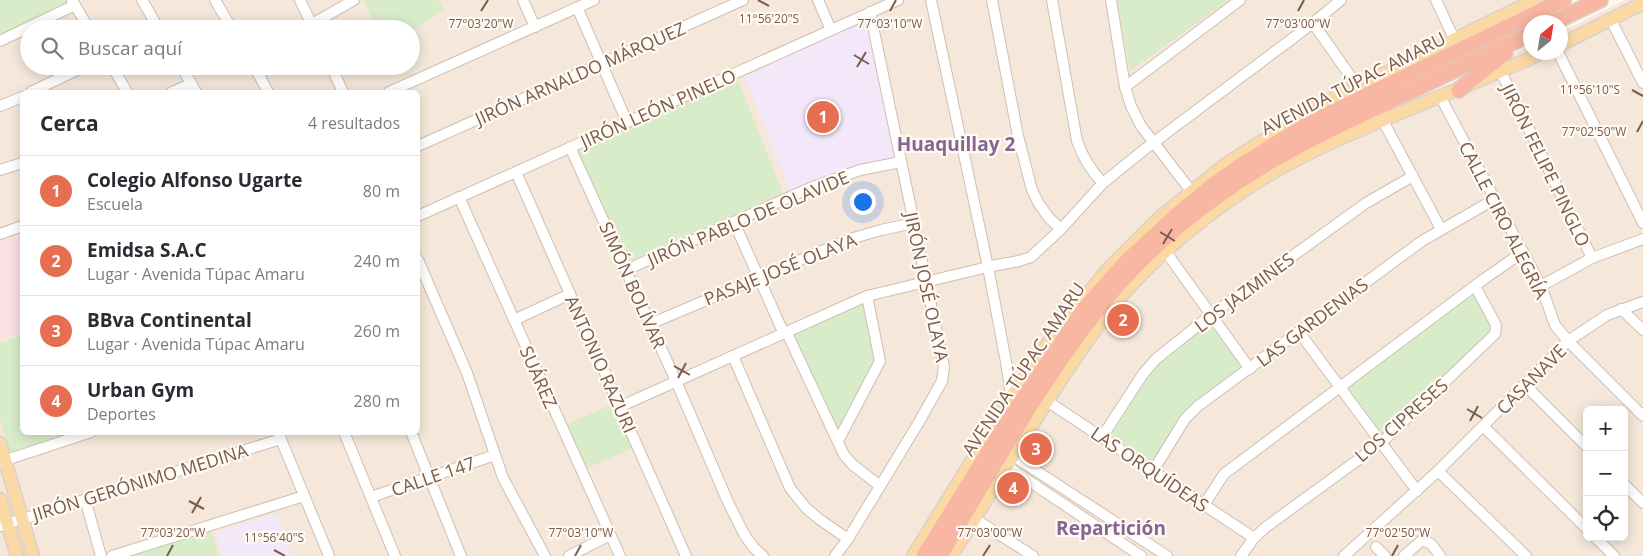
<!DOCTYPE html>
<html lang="es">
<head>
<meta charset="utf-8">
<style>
  body { margin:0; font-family:"Open Sans",sans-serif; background:#f2f2f3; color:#2b2b33 }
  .controls { position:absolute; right:15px; bottom:15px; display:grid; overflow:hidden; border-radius:8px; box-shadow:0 2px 12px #0003 }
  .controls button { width:45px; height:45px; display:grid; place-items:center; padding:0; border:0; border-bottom:1px solid #e1e1e2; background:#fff; color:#2b2b33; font:25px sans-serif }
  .compass { position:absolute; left:1523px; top:15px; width:45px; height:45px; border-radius:50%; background:#fff; box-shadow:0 2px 12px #0003; rotate:30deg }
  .you { position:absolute; left:862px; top:201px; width:18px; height:18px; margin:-12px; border:4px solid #fff; border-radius:50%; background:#1a73e8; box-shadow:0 0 0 8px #1a73e833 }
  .badge { display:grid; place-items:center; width:32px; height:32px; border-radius:50%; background:#e76f51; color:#fff; font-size:16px; font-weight:700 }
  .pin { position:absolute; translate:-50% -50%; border:2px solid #fff; box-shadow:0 1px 5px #0006 }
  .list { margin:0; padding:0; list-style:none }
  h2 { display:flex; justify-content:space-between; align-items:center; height:65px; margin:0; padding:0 20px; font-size:21px }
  h2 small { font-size:16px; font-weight:400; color:#7c7c81 }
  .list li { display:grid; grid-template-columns:32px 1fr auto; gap:15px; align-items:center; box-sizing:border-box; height:70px; padding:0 20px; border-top:1px solid #e1e1e2 }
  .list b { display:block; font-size:19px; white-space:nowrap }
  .list p { margin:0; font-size:16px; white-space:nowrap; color:#7c7c81 }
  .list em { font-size:16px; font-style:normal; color:#7c7c81 }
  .icon { flex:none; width:28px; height:28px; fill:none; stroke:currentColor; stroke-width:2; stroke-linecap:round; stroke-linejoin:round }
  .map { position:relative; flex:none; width:1643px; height:556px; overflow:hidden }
  .search { position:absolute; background:#fff; box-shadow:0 2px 12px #0003; left:20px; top:20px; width:400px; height:55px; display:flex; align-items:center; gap:12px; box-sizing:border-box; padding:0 18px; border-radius:28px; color:#7c7c81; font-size:19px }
  .panel { position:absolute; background:#fff; box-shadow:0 2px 12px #0003; left:20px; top:90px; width:400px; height:345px; border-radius:8px }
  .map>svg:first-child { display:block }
</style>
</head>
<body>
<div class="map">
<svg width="1643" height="556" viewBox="0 0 1643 556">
  <rect width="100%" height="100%" fill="#fdf6ec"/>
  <g fill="#f5e8da" fill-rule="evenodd">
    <path d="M0,0H1550L1331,104L1184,202L919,556H0ZM29,29H411V66H29ZM22,92H418V432H22Z"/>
    <path d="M1625,0H1643V556H948L1028,424L1168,246L1331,139L1530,46V52H1560L1561,32ZM1587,410H1624V537H1587Z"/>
  </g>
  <g fill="#f3e8fa">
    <polygon points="865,21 895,157 857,165 810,182 790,191 745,77"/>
    <polygon points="277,514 291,556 222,556 216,532"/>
  </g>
  <polygon fill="#fbdfe3" points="22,232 22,331 0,338 0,238"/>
  <g fill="#d8ecc9">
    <polygon points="0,0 66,0 68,4 0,37"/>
    <polygon points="364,0 438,0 444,10 411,31 411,29 377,29"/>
    <polygon points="1117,0 1229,0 1130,71"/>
    <polygon points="738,80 783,193 628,262 576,149"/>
    <polygon points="1473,292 1492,326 1491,334 1381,436 1346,389"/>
    <polygon points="864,302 877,358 837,434 791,334"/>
    <polygon points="1212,322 1244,367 1194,403 1181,416 1152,464 1111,435 1145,382 1158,365"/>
    <polygon points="22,335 22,432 71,433 10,452 0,419 0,343"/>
    <polygon points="613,404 633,448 585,469 565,425"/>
    <polygon points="211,530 219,556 130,556 130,555"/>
  </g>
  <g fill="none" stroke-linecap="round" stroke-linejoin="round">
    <defs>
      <g id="minor">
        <polyline points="72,0 89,29"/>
        <polyline points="142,0 159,29"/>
        <polyline points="215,0 232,29"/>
        <polyline points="300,0 314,29"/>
        <polyline points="523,0 535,27"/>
        <polyline points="818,0 831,30"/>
        <polyline points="931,0 988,267 1006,362 1012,401"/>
        <polyline points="992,0 1018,136 1032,190 1039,204 1049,218 1061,229"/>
        <path d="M1052,0L1077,141C1083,158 1090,170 1103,183"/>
        <polyline points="1111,0 1125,87 1131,106 1141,126 1191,191"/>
        <polyline points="1436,0 1454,39"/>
        <polyline points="577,7 627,122"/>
        <polyline points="1611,20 1643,83"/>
        <polyline points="1313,23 1358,87"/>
        <polyline points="312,24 354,0"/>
        <polyline points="0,41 75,5"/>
        <polyline points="1558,52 1643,223"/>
        <polyline points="112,66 127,92"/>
        <polyline points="181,66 196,92"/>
        <polyline points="254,66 268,92"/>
        <polyline points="331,66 343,92"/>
        <polyline points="1501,72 1592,258"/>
        <polyline points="258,74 273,66"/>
        <polyline points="1125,87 1240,0"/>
        <polyline points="31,92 85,66"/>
        <polyline points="172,92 191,84"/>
        <polyline points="389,92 594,0"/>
        <polyline points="1441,98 1541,286 1555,325 1568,341 1643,416"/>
        <polyline points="0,106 22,97"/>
        <polyline points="1383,121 1441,229"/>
        <polyline points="418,146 743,0"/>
        <polyline points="570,147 676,381 728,502 744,534 754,548 763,556"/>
        <polyline points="0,170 22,163"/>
        <polyline points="516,172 686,556"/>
        <polyline points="459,197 620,556"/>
        <polyline points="418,216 898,0"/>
        <polyline points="734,222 784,334"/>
        <polyline points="0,234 22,226"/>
        <polyline points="1166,252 1250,369"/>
        <polyline points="418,260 467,373 503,478 545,556"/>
        <polyline points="626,270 810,188 860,170 901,162"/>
        <polyline points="1541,286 1592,258 1643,239"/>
        <polyline points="1621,309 1643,330"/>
        <polyline points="514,320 570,294"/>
        <polyline points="650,324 850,239 881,230 914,223"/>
        <polyline points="1299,332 1417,491"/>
        <polyline points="787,333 844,455 853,465 880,486"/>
        <polyline points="733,356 790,488 806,508 819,519 848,539"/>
        <polyline points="1525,385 1587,447"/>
        <polyline points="1047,401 1254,538"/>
        <polyline points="619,407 867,296 992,266 1019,261 1031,257 1061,229 1103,183 1145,149 1313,23 1341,0"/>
        <polyline points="1483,426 1587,529"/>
        <polyline points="278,432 329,556"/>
        <polyline points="344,432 395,556"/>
        <polyline points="411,432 461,556"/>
        <polyline points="1102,437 1143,374 1156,359 1211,315 1366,203 1413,176"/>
        <polyline points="838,441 880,361 867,296"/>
        <polyline points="1010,450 1012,455 1167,556"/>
        <polyline points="0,462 91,432"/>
        <polyline points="1002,463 1141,556"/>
        <polyline points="1153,471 1185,419 1198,406 1422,241 1495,199"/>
        <polyline points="1438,471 1526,556"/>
        <polyline points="1624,484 1643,503"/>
        <polyline points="371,497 495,455"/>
        <polyline points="85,499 101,556"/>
        <polyline points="1204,505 1224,474 1484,279 1523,252"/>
        <polyline points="975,519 1033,556"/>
        <polyline points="0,526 281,439"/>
        <polyline points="1595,537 1614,556"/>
        <polyline points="1376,547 1385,556"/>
        <polyline points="112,556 304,496"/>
        <polyline points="569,556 610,535"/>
        <polyline points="835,556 848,539 919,422 942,381 944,367 870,12"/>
        <polyline points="1241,556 1254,538 1266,527 1381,443 1495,334 1496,325 1475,286"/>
        <polyline points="1344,556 1438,471 1568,341 1607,315 1643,302"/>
        <path d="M1404,556L1421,541C1431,540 1435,549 1440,556"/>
      </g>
      <g id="major">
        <polyline points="1560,45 1643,3"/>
        <polyline points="0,443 33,556"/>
        <polyline points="0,499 17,556"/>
        <polyline points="913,556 1012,396 1049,342 1109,268 1159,218 1226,164 1318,106 1535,0"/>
        <path d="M951,556C990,496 1025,434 1064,375C1083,347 1102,318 1124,293C1176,235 1243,185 1313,151C1389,115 1468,87 1544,52"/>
      </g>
      <g id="highway">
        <polyline points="1554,22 1600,0"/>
        <polyline points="1459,90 1505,53"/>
        <polyline points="924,556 1012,414 1085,308 1127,261 1178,214 1213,185 1248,161 1306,125 1563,0"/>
        <path d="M940,556C993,467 1045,373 1111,293C1158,238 1219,191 1282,155C1319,134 1359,116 1398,97C1443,76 1486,55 1530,34"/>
      </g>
    </defs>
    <use href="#minor" stroke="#d1beb0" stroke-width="12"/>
    <use href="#major" stroke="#dad1cd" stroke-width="15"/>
    <use href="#highway" stroke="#dad1cd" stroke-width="18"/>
    <use href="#minor" stroke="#fff" stroke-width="10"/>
    <use href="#major" stroke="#fbd9a5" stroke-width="12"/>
    <use href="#highway" stroke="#f7b7a3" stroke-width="15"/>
  </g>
  <path fill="none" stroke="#7a5c4d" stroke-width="2" d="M758,0L769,6M481,11L488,0M890,11L896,0M1298,11L1304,0M854,55L869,64M857,67L866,52M1632,90L1643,96M1637,132L1643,121M1160,232L1175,241M1163,244L1172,229M674,366L690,375M678,378L686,363M1467,409L1482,418M1470,421L1478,406M189,501L204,509M192,513L201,497M274,550L285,556M167,556L173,545M575,556L581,545M983,556L990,545M1392,556L1398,545"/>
  <g text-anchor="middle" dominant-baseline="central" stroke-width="4.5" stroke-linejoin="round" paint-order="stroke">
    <g font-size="18" fill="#7a5c4d" stroke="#fffaf3">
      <text transform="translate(580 73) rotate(-24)">JIRÓN ARNALDO MÁRQUEZ</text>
      <text transform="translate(1353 83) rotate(-27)">AVENIDA TÚPAC AMARU</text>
      <text transform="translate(658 108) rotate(-24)">JIRÓN LEÓN PINELO</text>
      <text transform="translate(1546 165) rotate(64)">JIRÓN FELIPE PINGLO</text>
      <text transform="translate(748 218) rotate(-23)">JIRÓN PABLO DE OLAVIDE</text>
      <text transform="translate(1504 220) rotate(63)">CALLE CIRO ALEGRÍA</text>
      <text transform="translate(780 269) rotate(-22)">PASAJE JOSÉ OLAYA</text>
      <text transform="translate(633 285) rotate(66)">SIMÓN BOLÍVAR</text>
      <text transform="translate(927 287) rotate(78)">JIRÓN JOSÉ OLAYA</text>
      <text transform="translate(1244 292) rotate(-37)">LOS JAZMINES</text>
      <text transform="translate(1312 322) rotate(-37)">LAS GARDENIAS</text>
      <text transform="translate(601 364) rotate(66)">ANTONIO RAZURI</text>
      <text transform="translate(1023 369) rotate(-56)">AVENIDA TÚPAC AMARU</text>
      <text transform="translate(539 377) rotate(66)">SUÁREZ</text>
      <text transform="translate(1531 379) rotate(-45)">CASANAVE</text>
      <text transform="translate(1401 420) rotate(-41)">LOS CIPRESES</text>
      <text transform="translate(1150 469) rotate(34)">LAS ORQUÍDEAS</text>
      <text transform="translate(433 476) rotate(-19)">CALLE 147</text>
      <text transform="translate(140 482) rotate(-17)">JIRÓN GERÓNIMO MEDINA</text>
    </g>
    <g font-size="19" font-weight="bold" fill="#846695" stroke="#fffaf3">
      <text x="956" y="144">Huaquillay 2</text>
      <text x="1111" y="528">Repartición</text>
    </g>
  </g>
  <g font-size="12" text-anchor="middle" fill="#7a5c4d" stroke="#fffaf3" stroke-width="4.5" stroke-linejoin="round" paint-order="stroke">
    <text x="769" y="23">11°56'20"S</text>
    <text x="481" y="28">77°03'20"W</text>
    <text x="890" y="28">77°03'10"W</text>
    <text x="1298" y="28">77°03'00"W</text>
    <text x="1590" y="94">11°56'10"S</text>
    <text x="1594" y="136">77°02'50"W</text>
    <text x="173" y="537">77°03'20"W</text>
    <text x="581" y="537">77°03'10"W</text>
    <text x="990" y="537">77°03'00"W</text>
    <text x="1398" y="537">77°02'50"W</text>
    <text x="274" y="542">11°56'40"S</text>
  </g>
</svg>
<div class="controls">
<button>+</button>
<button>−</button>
<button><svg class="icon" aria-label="locate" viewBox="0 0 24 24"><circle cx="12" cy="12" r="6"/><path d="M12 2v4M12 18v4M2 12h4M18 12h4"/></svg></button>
</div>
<svg class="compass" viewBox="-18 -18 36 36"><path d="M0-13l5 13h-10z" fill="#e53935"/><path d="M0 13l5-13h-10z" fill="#7c7c81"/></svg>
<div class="you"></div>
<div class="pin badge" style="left:823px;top:117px">1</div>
<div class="pin badge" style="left:1123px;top:320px">2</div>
<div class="pin badge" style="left:1036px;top:449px">3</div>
<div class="pin badge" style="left:1013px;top:488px">4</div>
<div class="search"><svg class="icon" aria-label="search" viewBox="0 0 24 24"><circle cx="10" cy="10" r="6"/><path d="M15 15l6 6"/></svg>Buscar aquí</div>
<section class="panel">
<h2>Cerca<small>4 resultados</small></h2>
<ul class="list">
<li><span class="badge">1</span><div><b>Colegio Alfonso Ugarte</b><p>Escuela</p></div><em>80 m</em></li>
<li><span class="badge">2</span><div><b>Emidsa S.A.C</b><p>Lugar · Avenida Túpac Amaru</p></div><em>240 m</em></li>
<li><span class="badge">3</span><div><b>BBva Continental</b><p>Lugar · Avenida Túpac Amaru</p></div><em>260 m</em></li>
<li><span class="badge">4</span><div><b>Urban Gym</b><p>Deportes</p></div><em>280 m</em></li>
</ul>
</section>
</div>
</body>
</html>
